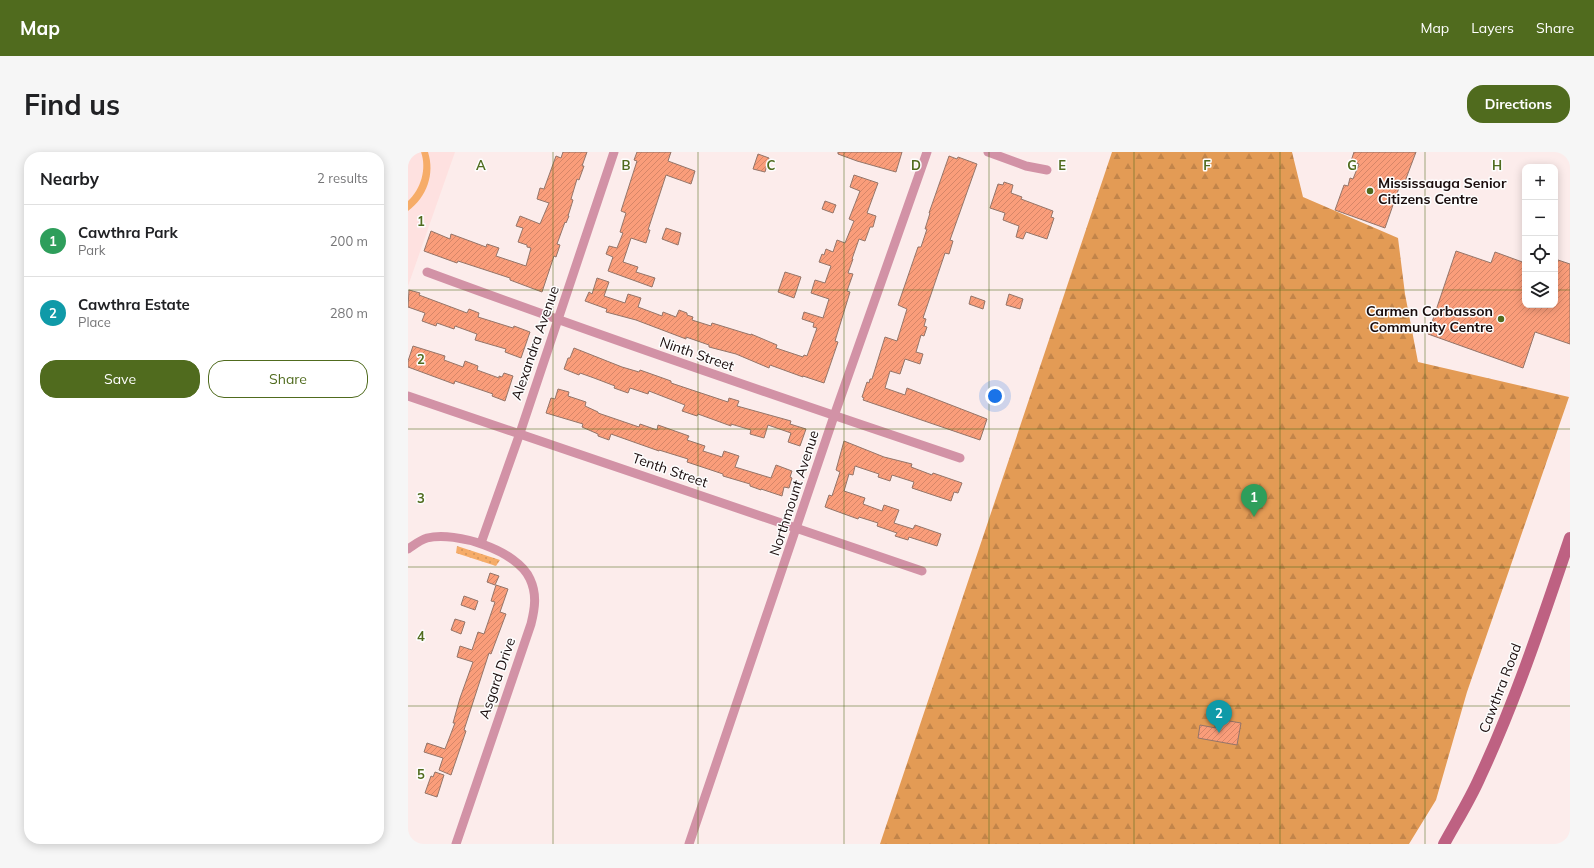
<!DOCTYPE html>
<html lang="en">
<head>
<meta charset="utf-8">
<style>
  body { margin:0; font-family:Mulish,sans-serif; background:#f6f6f6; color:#202124 }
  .controls { position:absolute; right:12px; top:12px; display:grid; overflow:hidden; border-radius:8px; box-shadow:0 2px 10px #0003 }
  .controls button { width:36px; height:36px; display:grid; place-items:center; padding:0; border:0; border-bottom:1px solid #e0e0e0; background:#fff; color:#202124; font:20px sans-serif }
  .you { position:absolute; left:587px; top:244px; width:14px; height:14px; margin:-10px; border:3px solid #fff; border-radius:50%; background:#1a73e8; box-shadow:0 0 0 6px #1a73e833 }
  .badge { display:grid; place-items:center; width:26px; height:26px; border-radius:50%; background:#506b1e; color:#fff; font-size:13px; font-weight:700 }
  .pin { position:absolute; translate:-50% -33px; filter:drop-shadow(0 1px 2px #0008) }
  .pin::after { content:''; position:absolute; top:21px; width:14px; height:12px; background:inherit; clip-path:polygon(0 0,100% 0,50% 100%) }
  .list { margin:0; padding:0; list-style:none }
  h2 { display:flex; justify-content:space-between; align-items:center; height:52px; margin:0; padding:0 16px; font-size:17px }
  h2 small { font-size:13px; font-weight:400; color:#757577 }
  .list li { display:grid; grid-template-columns:26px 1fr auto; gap:12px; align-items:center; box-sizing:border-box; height:72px; padding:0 16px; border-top:1px solid #e0e0e0 }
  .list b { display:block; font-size:15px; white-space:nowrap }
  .list p { margin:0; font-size:13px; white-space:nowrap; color:#757577 }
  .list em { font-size:13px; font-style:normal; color:#757577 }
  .actions { display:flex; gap:8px; padding:12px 16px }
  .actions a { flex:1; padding:9px 0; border:1px solid #506b1e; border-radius:16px; text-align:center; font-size:14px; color:#506b1e }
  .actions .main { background:#506b1e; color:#fff }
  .icon { flex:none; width:22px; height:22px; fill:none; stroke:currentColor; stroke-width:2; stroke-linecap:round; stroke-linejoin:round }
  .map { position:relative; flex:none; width:1162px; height:692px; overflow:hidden; border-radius:16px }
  header { display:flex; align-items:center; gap:24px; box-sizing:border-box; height:56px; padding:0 20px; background:#506b1e; color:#fff }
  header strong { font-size:19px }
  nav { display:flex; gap:22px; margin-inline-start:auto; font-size:14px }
  .intro { display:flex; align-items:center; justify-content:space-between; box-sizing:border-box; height:96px; padding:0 24px }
  h1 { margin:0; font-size:28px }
  .button { padding:10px 18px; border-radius:16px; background:#506b1e; color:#fff; font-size:14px; font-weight:700 }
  main { display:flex; gap:24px; padding:0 24px }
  aside { flex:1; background:#fff; border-radius:16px; box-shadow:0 2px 10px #0003 }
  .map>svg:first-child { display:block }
</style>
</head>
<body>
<header>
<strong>Map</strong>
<nav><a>Map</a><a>Layers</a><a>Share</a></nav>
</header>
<div class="intro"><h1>Find us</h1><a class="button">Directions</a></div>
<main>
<aside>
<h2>Nearby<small>2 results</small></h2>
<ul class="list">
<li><span class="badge" style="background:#2e9e5b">1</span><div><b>Cawthra Park</b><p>Park</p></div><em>200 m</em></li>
<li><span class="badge" style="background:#0f9aa8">2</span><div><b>Cawthra Estate</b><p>Place</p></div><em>280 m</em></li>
</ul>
<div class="actions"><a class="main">Save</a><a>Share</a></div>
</aside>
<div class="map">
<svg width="1162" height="692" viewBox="0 0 1162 692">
  <defs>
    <pattern id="grass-dots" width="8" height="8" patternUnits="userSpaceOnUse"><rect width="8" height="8" fill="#f6ac68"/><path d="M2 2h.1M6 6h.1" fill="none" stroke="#d29359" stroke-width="1.8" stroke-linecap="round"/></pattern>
    <pattern id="forest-firs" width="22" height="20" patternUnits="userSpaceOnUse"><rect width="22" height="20" fill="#e39b55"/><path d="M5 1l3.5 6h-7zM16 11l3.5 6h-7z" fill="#c28449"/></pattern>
    <pattern id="building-hatch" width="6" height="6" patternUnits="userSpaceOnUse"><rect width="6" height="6" fill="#fa9d7a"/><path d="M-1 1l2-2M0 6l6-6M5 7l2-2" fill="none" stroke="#d68668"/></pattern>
  </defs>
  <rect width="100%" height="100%" fill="#fceceb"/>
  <polygon fill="#fee1e0" points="0,0 47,0 0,134"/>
  <polygon fill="url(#grass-dots)" points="49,394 92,408 88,414 48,401"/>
  <polygon fill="url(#forest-firs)" points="704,0 884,0 895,45 990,86 997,142 1010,210 1161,245 1059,540 1028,648 1001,692 472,692"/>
  <path fill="#f6ac68" d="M13,0H20C27,22 19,45 0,59V49C13,37 19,17 13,0Z"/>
  <g fill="url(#building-hatch)" stroke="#947569">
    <polygon points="155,0 179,0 174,14 176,14 171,28 169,27 163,47 165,48 160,64 161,64 158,71 157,70 149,92 152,93 148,105 146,104 134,140 102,128 102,126 50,109 49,111 16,99 23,79 42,87 43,82 78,95 79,92 91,96 88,104 118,114 123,96 119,95 119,93 110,90 115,76 108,74 112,64 132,72 141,51 129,47 132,36 136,37 148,4 153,6"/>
    <polygon points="229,0 263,0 260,9 287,19 283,32 258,23 240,78 242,78 238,91 223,86 215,110 230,115 228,120 247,126 244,135 200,119 205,105 198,102 201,94 209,96 215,81 212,80 218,61 213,59 229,9 226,8"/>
    <polygon points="430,0 494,0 488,20 449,9 430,2"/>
    <polygon points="946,0 1008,0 996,32 993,30 977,76 927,58 936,33 940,34 942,26 945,27 951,12 943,9"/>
    <polygon points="350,2 361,6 357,20 345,17"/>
    <polygon points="541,4 549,7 550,5 569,12 542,88 545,89 541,102 537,101 515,166 518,167 516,174 519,175 516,184 513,183 508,200 515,202 512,212 497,207 492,222 482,219 477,236 497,243 499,236 579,267 572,288 455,248 456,246 454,245 459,230 461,231 462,227 464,227 477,185 489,189 499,157 490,153 510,95 513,95 519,77 517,77 522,61 521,61"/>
    <polygon points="446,23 470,31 459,61 468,64 465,75 462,75 457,89 451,87 444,107 445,107 440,121 445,122 439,139 442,140 427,189 430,190 416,231 395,224 395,225 362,213 361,216 328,202 301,195 301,193 278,185 278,187 228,168 198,160 199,157 177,149 181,140 184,142 189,126 201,130 196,144 217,151 220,142 233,146 230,155 254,164 255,160 268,165 271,158 279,161 279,163 285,165 284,168 303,174 304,171 343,183 343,182 369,193 368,196 395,205 396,203 399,204 409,176 405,175 406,171 394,167 396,160 415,166 421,147 403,141 407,128 417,131 423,114 411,110 414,102 416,103 418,97 425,100 429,88 437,91 446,69 441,67 452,39 442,35"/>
    <polygon points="596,30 605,33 603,41 614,45 613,47 645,59 643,65 646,66 639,87 618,80 615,87 608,85 611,74 595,68 597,61 582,56 590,32 595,33"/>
    <polygon points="417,49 428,53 425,61 414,57"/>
    <polygon points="258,76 273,81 270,93 254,87"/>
    <polygon points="1048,99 1083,111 1087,100 1117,111 1117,153 1147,153 1147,107 1162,112 1162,192 1127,180 1115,216 1020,182"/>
    <polygon points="377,120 393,125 386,146 370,140"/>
    <polygon points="1,138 12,141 11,143 59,161 61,157 71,161 70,165 105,176 106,174 122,180 113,206 97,200 98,197 67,188 69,182 47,174 46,177 29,171 28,174 14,169 17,161 0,155"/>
    <polygon points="601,142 615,147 612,157 598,153"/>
    <polygon points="563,144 577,149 575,157 561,152"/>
    <polygon points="5,194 37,204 36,208 55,215 57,209 70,214 69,218 91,226 91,224 94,225 96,221 105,224 97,249 84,244 85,242 47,229 46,232 0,215 0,209"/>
    <polygon points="166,196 214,215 231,220 232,218 263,229 263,231 320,250 321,246 331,249 329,254 383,269 382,272 398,277 392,294 380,290 383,281 360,273 356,286 342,282 343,278 323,272 323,274 290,262 289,264 274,259 277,253 241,239 240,242 222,236 220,241 206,236 207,234 186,226 172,221 171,223 156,217 160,206 162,206"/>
    <polygon points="150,237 161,240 160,244 178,250 177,254 190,260 190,261 231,275 232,272 249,278 250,273 281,284 279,288 297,294 295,299 314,305 316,299 331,304 327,315 363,326 368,313 384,319 382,325 384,326 381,336 376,335 374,344 353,337 353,338 342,334 342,332 315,324 315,322 279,310 280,307 251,298 251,299 203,282 201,288 190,284 190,282 174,275 175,272 138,261 143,246 147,247"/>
    <polygon points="436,289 476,305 504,312 503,315 524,323 525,321 554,331 550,341 546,340 543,349 504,336 506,330 484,323 482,329 470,325 471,322 447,314 445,323 441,322 436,339 457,346 455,352 474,359 476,353 491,358 486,371 505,377 507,373 533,382 529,394 501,385 500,388 487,384 489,381 469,374 470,371 451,365 450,367 417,355 421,343 424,344 432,320 428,318"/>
    <polygon points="82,421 91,424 87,433 79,430"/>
    <polygon points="88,433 100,437 92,460 98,462 83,502 81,501 56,578 58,579 43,623 31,618 35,606 16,600 19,591 37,597 47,571 45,571 52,546 65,510 49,505 52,494 64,498 70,480 76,482 87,450 83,449"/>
    <polygon points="56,444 70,449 67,458 53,453"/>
    <polygon points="47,467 57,470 53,482 43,478"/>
    <polygon points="810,567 833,571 829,593 790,586 792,573 808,576"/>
    <polygon points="27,620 36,623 29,645 17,641 23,624 25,625"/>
  </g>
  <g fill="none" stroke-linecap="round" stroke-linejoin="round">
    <g stroke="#d292a6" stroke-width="9">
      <polyline points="580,0 618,14 639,18"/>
      <path d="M19,120C195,185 373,246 552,306"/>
      <polyline points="0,244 514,419"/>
      <polyline points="73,391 112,281 206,0"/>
      <path d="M0,397C6,393 12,388 19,386C48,379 109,398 122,427C129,442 127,456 123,472L48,692"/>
      <polyline points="281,692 426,264 519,0"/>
    </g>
    <path stroke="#be6182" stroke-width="12" d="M1036,692C1048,670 1062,648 1072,625C1108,548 1135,466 1162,386"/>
  </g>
  <path fill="none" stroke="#506b1e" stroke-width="1" stroke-opacity="0.55" d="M145,0V692M290,0V692M436,0V692M581,0V692M726,0V692M872,0V692M1017,0V692M0,138H1117M1147,138H1162M0,277H1162M0,415H1162M0,554H1162"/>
  <g fill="#506b1e" stroke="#fdfdfd" stroke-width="1.5">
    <circle cx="962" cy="39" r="4"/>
    <circle cx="1093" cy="167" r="4"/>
  </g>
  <g text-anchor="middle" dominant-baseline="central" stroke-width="3" stroke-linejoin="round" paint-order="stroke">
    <g font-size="14" font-weight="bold" fill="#1a0d0d" stroke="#fdfdfd" text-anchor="start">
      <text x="970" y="31">Mississauga Senior<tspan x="970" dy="16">Citizens Centre</tspan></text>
      <text x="1085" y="159" text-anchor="end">Carmen Corbasson<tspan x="1085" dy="16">Community Centre</tspan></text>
    </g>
    <g font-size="14" fill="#1a0d0d" stroke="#fdfdfd">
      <text transform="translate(127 191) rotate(-71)">Alexandra Avenue</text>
      <text transform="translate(289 202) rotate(19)">Ninth Street</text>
      <text transform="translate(262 318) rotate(19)">Tenth Street</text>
      <text transform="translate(386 341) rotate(-72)">Northmount Avenue</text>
      <text transform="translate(89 526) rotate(-71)">Asgard Drive</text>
      <text transform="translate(1092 536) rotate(-69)">Cawthra Road</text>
    </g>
  </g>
  <g font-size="13" text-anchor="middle" font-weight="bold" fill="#506b1e" stroke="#fdfdfd" stroke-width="3" stroke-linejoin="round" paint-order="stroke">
    <text x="73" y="18">A</text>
    <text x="218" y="18">B</text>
    <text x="363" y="18">C</text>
    <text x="508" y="18">D</text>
    <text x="654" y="18">E</text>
    <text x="799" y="18">F</text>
    <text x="944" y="18">G</text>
    <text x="1089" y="18">H</text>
    <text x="13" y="74">1</text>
    <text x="13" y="212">2</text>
    <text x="13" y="351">3</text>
    <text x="13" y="489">4</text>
    <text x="13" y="627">5</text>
  </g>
</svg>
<div class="controls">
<button>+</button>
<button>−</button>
<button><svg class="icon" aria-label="locate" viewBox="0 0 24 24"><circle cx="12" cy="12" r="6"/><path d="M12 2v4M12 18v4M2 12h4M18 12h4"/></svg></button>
<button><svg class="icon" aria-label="layers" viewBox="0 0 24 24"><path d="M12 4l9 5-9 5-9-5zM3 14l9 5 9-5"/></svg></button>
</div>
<div class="you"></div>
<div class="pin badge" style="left:846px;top:365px;background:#2e9e5b">1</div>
<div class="pin badge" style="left:811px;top:581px;background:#0f9aa8">2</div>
</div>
</main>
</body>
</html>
